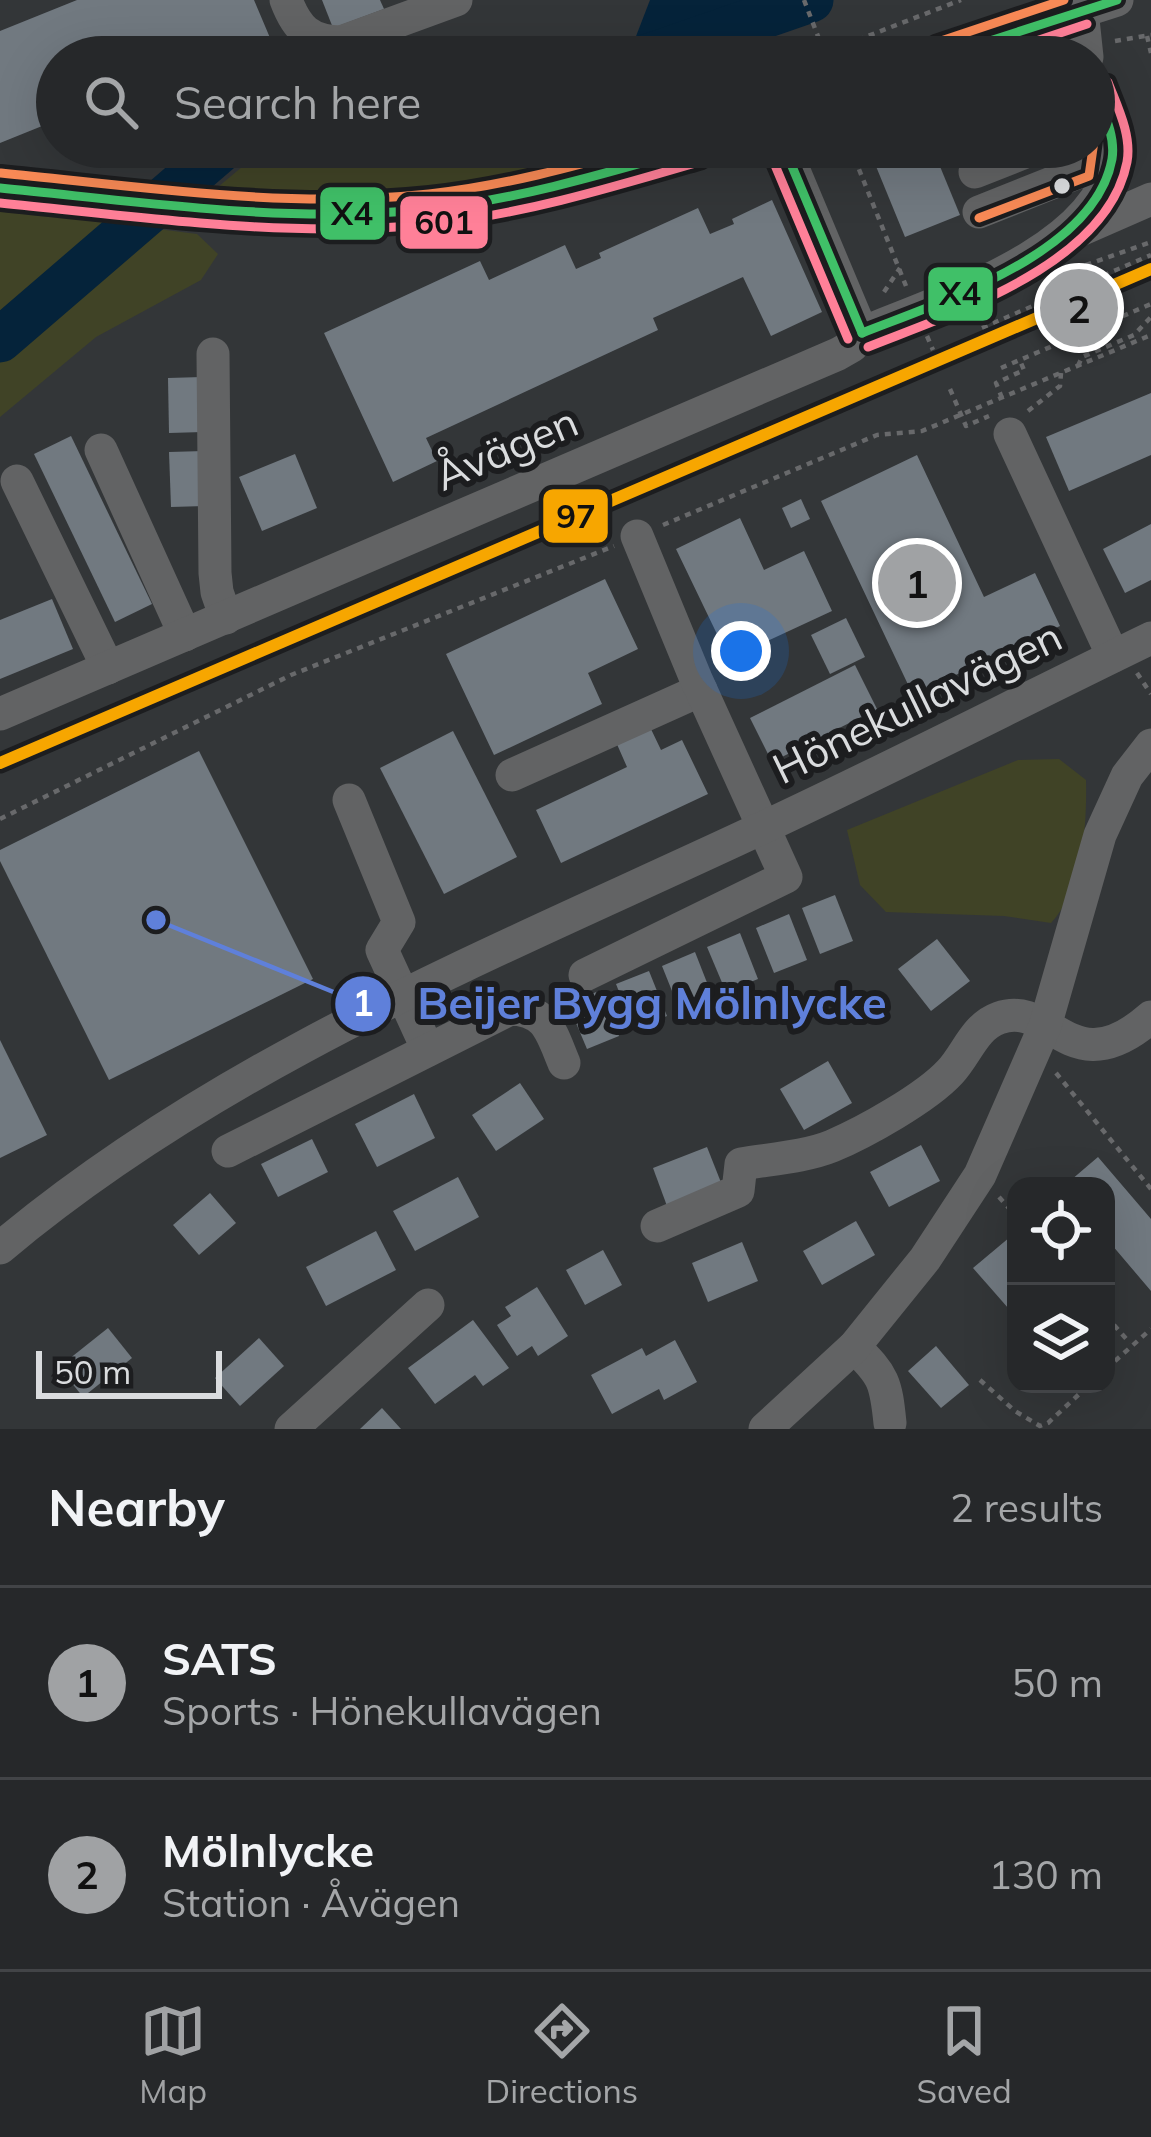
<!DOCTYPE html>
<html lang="en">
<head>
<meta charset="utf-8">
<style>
  body { margin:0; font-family:Mulish,sans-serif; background:#323436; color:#f1f3f6 }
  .controls { position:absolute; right:36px; bottom:36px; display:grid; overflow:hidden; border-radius:24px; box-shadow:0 12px 48px #0002 }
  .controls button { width:108px; height:108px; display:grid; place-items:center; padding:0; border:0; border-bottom:3px solid #424447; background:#26282a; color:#f1f3f6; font:60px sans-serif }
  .scale { position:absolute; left:36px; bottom:30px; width:186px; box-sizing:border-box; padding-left:12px; border:6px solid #dadcde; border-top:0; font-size:33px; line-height:42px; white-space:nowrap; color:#dadcde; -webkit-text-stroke:9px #1c1d1f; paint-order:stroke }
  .you { position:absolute; left:741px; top:651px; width:42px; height:42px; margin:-30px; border:9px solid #fff; border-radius:50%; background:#1a73e8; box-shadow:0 0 0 18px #1a73e833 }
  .badge { display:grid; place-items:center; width:78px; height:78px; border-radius:50%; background:#a0a2a4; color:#111; font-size:39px; font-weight:700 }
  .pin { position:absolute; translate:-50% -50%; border:6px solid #fff; box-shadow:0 3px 12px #0006 }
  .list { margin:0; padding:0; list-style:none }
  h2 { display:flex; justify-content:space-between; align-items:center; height:156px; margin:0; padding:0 48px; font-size:51px }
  h2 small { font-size:39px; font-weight:400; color:#a4a6a8 }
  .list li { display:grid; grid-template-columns:78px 1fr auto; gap:36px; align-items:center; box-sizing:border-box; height:192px; padding:0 48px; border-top:3px solid #424447 }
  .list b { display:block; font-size:45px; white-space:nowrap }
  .list p { margin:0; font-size:39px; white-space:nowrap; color:#a4a6a8 }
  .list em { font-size:39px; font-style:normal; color:#a4a6a8 }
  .icon { flex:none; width:66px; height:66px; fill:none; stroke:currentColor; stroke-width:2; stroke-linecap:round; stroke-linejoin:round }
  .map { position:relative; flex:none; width:1151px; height:1429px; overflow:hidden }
  .search { position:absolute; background:#26282a; box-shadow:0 12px 48px #0002; left:36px; right:36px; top:36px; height:132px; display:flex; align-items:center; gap:30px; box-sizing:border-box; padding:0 42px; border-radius:66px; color:#a4a6a8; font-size:45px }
  .sheet { height:540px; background:#26282a }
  nav { display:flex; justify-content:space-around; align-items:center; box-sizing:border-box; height:168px; border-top:3px solid #424447; background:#26282a; font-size:33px; color:#a4a6a8 }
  nav a { display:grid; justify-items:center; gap:6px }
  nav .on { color:#a0a2a4 }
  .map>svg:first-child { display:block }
</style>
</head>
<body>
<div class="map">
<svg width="1151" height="1429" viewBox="0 0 1151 1429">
  <rect width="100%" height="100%" fill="#333638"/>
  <g fill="#404326">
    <polygon points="266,147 631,147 473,191 345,201 225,195 218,187"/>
    <polygon points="0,209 197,234 218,254 201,280 96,337 0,417"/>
    <path d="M1059,759L1086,780C1087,826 1083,889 1051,923L1004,916L886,912L860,885L847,830L1018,760Z"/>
  </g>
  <polygon fill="#05233a" points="650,0 774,0 780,12 646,57 628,57"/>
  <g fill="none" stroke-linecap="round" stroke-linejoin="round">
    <g stroke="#05233a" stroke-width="45">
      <polyline points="646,57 811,0"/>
      <polyline points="0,340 224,147"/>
    </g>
  </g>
  <g fill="#717980">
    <polygon points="77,0 254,0 276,52 264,57 57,57 57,120 0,143 0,31"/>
    <polygon points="322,0 380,0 384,9 333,28"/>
    <polygon points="903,147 932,147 960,215 905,237 873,159"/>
    <polygon points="772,200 822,312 771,336 743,277 653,318 658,330 426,438 437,461 393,482 324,333 480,261 489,280 565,245 576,269 601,258 599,253 698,208 710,234 734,224 732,219"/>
    <polygon points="202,377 203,432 169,433 168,378"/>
    <polygon points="1151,393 1151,455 1069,491 1046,437"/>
    <polygon points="71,436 152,604 115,622 34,454"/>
    <polygon points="204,451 205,506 171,507 169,452"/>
    <polygon points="295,454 317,508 262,531 239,477"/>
    <polygon points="917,455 984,597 1035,573 1060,626 913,695 821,501"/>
    <polygon points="801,499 810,519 791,528 782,508"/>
    <polygon points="740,518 764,570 804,551 832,611 729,659 676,549"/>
    <polygon points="1151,524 1151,580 1125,593 1103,549"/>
    <polygon points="605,579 638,649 588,673 602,704 494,755 446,654"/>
    <polygon points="52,599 73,649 0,679 0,620"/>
    <polygon points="846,618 865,657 830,674 811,635"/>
    <polygon points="855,665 877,709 772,762 750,718"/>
    <polygon points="650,727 661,750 682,740 708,794 561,863 536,810 627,767 616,742"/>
    <polygon points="453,731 517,857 444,894 380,768"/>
    <polygon points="199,751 313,979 109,1080 0,861 0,850"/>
    <polygon points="835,895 853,941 820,954 802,908"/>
    <polygon points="789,914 807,960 774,973 756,928"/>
    <polygon points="740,933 758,979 726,992 707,947"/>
    <polygon points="937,939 970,981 931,1011 898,969"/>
    <polygon points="695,952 713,998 680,1011 662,966"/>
    <polygon points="649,971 667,1016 634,1030 616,984"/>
    <polygon points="601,990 619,1036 587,1049 568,1004"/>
    <polygon points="0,1040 47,1135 0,1158"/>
    <polygon points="828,1061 852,1103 804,1130 780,1089"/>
    <polygon points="520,1083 544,1119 496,1151 472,1115"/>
    <polygon points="414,1094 435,1138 377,1167 355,1124"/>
    <polygon points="312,1139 328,1172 278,1197 261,1164"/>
    <polygon points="921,1145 940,1181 889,1207 870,1172"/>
    <polygon points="707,1147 722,1185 667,1206 653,1168"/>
    <polygon points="1098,1157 1151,1219 1151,1291 1106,1238 1106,1186 1064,1186"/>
    <polygon points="458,1177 479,1217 415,1251 393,1211"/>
    <polygon points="210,1193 236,1223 199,1255 173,1225"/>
    <polygon points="856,1221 875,1255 822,1285 803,1251"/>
    <polygon points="376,1231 396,1270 326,1306 306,1267"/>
    <polygon points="1010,1237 1016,1244 1016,1317 973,1268"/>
    <polygon points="742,1242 758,1281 708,1302 692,1263"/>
    <polygon points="603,1250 622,1285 585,1305 566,1270"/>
    <polygon points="537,1287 568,1336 538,1356 532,1346 517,1356 497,1325 511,1316 505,1307"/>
    <polygon points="473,1320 509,1368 483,1386 475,1375 435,1404 408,1368"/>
    <polygon points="108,1328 132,1358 83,1397 59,1367"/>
    <polygon points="259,1338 284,1366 240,1406 215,1378"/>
    <polygon points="675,1340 697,1382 664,1400 659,1389 612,1414 591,1375 642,1348 646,1356"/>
    <polygon points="936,1346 969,1385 941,1408 908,1371"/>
    <polygon points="382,1408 401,1429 360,1429"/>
  </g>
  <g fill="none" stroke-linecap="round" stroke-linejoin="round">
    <g stroke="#68696b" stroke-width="4.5" stroke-dasharray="6 6" stroke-linecap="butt">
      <polyline points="804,0 826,57"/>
      <polyline points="1147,36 1151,53"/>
      <polyline points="1115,41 1151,35"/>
      <polyline points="824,53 961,0"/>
      <polyline points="850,147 906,286"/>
      <polyline points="1063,273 1151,242"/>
      <polyline points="884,292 900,268"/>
      <polyline points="982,328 1151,255"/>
      <polyline points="927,336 933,350"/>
      <polyline points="1078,366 1082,357 1134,335 1151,317"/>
      <polyline points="1001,368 1151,304"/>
      <polyline points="950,389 966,426 989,416"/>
      <polyline points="1002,398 996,383 1024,370 1021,363"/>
      <polyline points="1028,411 1060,386 1061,373"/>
      <polyline points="663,525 877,435 922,431 1151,335"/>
      <polyline points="1137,673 1151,694"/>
      <polyline points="0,819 291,675 614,546"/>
      <polyline points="1056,1073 1151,1189"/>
      <polyline points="999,1197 1016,1216"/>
      <polyline points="1106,1316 1130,1343"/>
      <polyline points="1106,1369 1151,1329"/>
      <polyline points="980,1380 1015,1411 1040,1426 1048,1423 1090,1384"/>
    </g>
    <g stroke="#626364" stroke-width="33">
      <path d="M286,0C297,29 309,41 341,42L456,0"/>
      <polyline points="1082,10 1087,57"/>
      <polyline points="940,57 1117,0"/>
      <polyline points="786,152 862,333"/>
      <polyline points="975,172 1038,147"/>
      <path d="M0,188C142,201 287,225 430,209C522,199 609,172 698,147"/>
      <polyline points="979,212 1112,159"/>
      <polyline points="1069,235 1151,199"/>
      <polyline points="213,354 215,573 217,592 226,618"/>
      <polyline points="1010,434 1113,656"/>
      <polyline points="101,450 185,635"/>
      <polyline points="17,481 108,668"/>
      <path d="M0,714L838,354L852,346L862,333C936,302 1099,251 1112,159C1115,135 1101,108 1094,87"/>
      <polyline points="512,775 701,690"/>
      <polyline points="349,800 399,922 382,950 428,1050"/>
      <polyline points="585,975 786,877 696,679 637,536"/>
      <path d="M228,1151L510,1009C547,1010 551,1032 564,1063"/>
      <path d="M657,1226L738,1191L741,1164C770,1159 805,1157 832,1146C865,1132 926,1098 950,1072C967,1054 974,1027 999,1018C1052,999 1071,1087 1151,1017"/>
      <path d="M0,1248C224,1060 498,952 760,829C891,768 1021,701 1151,638"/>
      <path d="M854,1347C884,1375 886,1383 890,1423"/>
      <polyline points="291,1429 428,1305"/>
      <polyline points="765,1429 854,1347 925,1259 980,1175 1045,1026 1100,835 1127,776 1151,745"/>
    </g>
    <defs>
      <g id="bus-1">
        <polyline points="940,57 1117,0"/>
        <polyline points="786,152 862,333"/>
        <path d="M0,188C143,202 287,224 430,209C521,199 610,172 698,147"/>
        <path d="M862,333C940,302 1095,254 1112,159C1116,135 1102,109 1094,87"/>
      </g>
      <g id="bus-2">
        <polyline points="988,57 1087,24"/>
        <polyline points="772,158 848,339"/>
        <path d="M0,203C143,217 288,239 433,224C524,214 613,187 702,161"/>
        <path d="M868,347C953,313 1107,265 1127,162C1132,135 1117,106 1108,82"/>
      </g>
      <g id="bus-3">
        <polyline points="935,43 1064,0"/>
        <path d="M1,173C143,187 287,209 429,194C502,186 573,167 643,147"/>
        <polyline points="979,218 1089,176 1094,141"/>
      </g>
    </defs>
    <use href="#bus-1" stroke="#1c1d1f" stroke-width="18"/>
    <use href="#bus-2" stroke="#1c1d1f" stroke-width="18"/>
    <use href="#bus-3" stroke="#1c1d1f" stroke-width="18"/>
    <use href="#bus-1" stroke="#40c068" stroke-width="9"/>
    <use href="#bus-2" stroke="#ff8098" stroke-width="9"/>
    <use href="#bus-3" stroke="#f98a56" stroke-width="9"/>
    <defs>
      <polyline id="rail-1" points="0,763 1151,269"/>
    </defs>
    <use href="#rail-1" stroke="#1c1d1f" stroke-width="21"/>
    <use href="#rail-1" stroke="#f7a600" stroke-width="12"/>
  </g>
  <circle fill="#dadcde" stroke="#1c1d1f" stroke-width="4.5" cx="1062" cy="186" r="10"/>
  <g text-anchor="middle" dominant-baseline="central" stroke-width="12" stroke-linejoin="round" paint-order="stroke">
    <g font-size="42" fill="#dadcde" stroke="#1c1d1f">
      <text transform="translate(506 448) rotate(-23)">Åvägen</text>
      <text transform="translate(917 702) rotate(-26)">Hönekullavägen</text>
    </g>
  </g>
  <path fill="none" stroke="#5f80da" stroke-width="4.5" d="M156 920L363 1004"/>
  <g fill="#5f80da" stroke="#1c1d1f" stroke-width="4.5">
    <circle cx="156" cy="920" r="12"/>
    <circle cx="363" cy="1004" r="30"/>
  </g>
  <g font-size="36" text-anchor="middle" font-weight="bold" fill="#fff">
    <text x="363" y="1016">1</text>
  </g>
  <g font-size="45" text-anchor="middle" font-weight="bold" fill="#5f80da" stroke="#1c1d1f" stroke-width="12" stroke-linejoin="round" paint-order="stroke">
    <text x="652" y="1019">Beijer Bygg Mölnlycke</text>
  </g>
  <g stroke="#1c1d1f" stroke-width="4.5">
    <rect x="318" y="185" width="69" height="57" rx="12" fill="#40c068"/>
    <rect x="398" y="194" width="92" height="57" rx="12" fill="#ff8098"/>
    <rect x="926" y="265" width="69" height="58" rx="12" fill="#40c068"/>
    <rect x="541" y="487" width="69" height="58" rx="12" fill="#f7a600"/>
  </g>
  <g font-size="33" text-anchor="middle" font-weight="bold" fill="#111">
    <text x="352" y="225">X4</text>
    <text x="444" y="234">601</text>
    <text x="960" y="305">X4</text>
    <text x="576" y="528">97</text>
  </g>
</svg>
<div class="controls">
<button><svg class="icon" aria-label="locate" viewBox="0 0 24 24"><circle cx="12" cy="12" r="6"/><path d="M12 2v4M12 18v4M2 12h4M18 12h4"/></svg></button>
<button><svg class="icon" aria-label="layers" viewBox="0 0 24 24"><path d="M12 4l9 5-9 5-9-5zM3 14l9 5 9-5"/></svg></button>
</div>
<div class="scale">50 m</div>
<div class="you"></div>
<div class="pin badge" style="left:917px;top:583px">1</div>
<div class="pin badge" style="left:1079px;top:308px">2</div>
<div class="search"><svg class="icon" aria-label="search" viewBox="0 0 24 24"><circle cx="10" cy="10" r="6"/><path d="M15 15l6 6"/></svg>Search here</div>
</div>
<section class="sheet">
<h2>Nearby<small>2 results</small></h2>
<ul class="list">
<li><span class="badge">1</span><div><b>SATS</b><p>Sports · Hönekullavägen</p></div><em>50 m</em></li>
<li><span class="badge">2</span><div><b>Mölnlycke</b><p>Station · Åvägen</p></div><em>130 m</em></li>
</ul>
</section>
<nav>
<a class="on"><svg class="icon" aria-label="map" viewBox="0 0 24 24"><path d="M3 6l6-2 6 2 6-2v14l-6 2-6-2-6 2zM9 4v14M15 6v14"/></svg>Map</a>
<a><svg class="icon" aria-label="directions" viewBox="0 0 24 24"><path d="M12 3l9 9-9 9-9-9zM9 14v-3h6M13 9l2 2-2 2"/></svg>Directions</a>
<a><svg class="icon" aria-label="saved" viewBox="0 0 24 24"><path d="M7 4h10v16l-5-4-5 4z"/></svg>Saved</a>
</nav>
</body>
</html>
